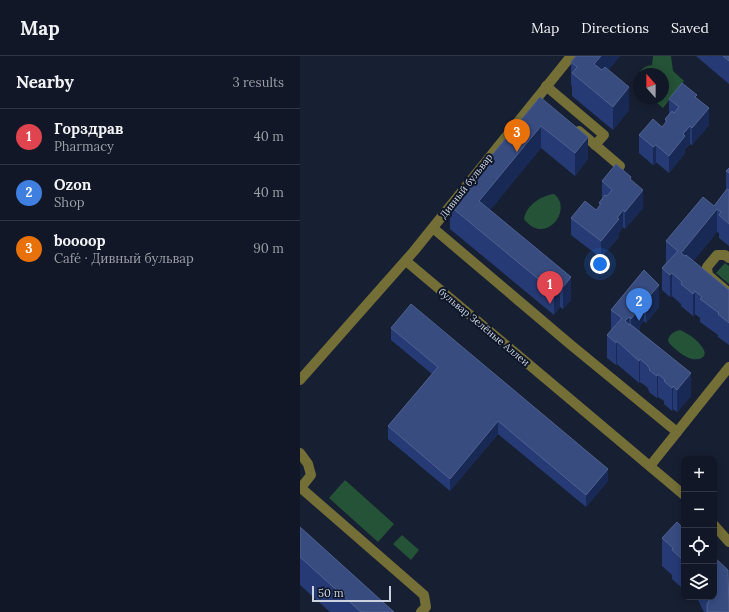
<!DOCTYPE html>
<html lang="en">
<head>
<meta charset="utf-8">
<style>
  body { margin:0; font-family:Lora,serif; background:#1e2432; color:#f1f3f6 }
  .controls { position:absolute; right:12px; bottom:12px; display:grid; overflow:hidden; border-radius:8px; box-shadow:0 2px 10px #0003 }
  .controls button { width:36px; height:36px; display:grid; place-items:center; padding:0; border:0; border-bottom:1px solid #303643; background:#111726; color:#f1f3f6; font:20px sans-serif }
  .compass { position:absolute; left:333px; top:12px; width:36px; height:36px; border-radius:50%; background:#111726; box-shadow:0 2px 10px #0003; rotate:339deg }
  .scale { position:absolute; left:12px; bottom:10px; width:79px; box-sizing:border-box; padding-left:4px; border:2px solid #ccd2df; border-top:0; font-size:11px; line-height:14px; white-space:nowrap; color:#ccd2df; -webkit-text-stroke:3px #0e1628; paint-order:stroke }
  .you { position:absolute; left:300px; top:208px; width:14px; height:14px; margin:-10px; border:3px solid #fff; border-radius:50%; background:#1a73e8; box-shadow:0 0 0 6px #1a73e833 }
  .badge { display:grid; place-items:center; width:26px; height:26px; border-radius:50%; background:#1a73e8; color:#fff; font-size:13px; font-weight:700 }
  .pin { position:absolute; translate:-50% -33px; filter:drop-shadow(0 1px 2px #0008) }
  .pin::after { content:''; position:absolute; top:21px; width:14px; height:12px; background:inherit; clip-path:polygon(0 0,100% 0,50% 100%) }
  .list { margin:0; padding:0; list-style:none }
  h2 { display:flex; justify-content:space-between; align-items:center; height:52px; margin:0; padding:0 16px; font-size:17px }
  h2 small { font-size:13px; font-weight:400; color:#9c9fa7 }
  .list li { display:grid; grid-template-columns:26px 1fr auto; gap:12px; align-items:center; box-sizing:border-box; height:56px; padding:0 16px; border-top:1px solid #303643 }
  .list b { display:block; font-size:15px; white-space:nowrap }
  .list p { margin:0; font-size:13px; white-space:nowrap; color:#9c9fa7 }
  .list em { font-size:13px; font-style:normal; color:#9c9fa7 }
  .icon { flex:none; width:22px; height:22px; fill:none; stroke:currentColor; stroke-width:2; stroke-linecap:round; stroke-linejoin:round }
  .map { position:relative; flex:none; width:429px; height:556px; overflow:hidden }
  header { display:flex; align-items:center; gap:24px; box-sizing:border-box; height:56px; padding:0 20px; background:#111726; border-bottom:1px solid #303643 }
  header strong { font-size:19px }
  nav { display:flex; gap:22px; margin-inline-start:auto; font-size:14px }
  main { display:flex }
  aside { flex:1; background:#111726 }
  .map>svg:first-child { display:block }
</style>
</head>
<body>
<header>
<strong>Map</strong>
<nav><a>Map</a><a>Directions</a><a>Saved</a></nav>
</header>
<main>
<aside>
<h2>Nearby<small>3 results</small></h2>
<ul class="list">
<li><span class="badge" style="background:#e0444e">1</span><div><b>Горздрав</b><p>Pharmacy</p></div><em>40 m</em></li>
<li><span class="badge" style="background:#3f7fe0">2</span><div><b>Ozon</b><p>Shop</p></div><em>40 m</em></li>
<li><span class="badge" style="background:#e8710a">3</span><div><b>boooop</b><p>Café · Дивный бульвар</p></div><em>90 m</em></li>
</ul>
</aside>
<div class="map">
<svg width="429" height="556" viewBox="0 0 429 556">
  <rect width="100%" height="100%" fill="#171f32"/>
  <g fill="#255337">
    <path d="M353,0H371L373,15L384,25L363,52L351,42H363V18H339C342,12 345,10 352,9Z"/>
    <path d="M254,138C274,153 245,191 224,163C226,149 241,140 254,138Z"/>
    <polygon points="425,207 429,210 429,228 416,217"/>
    <path d="M380,274C387,277 398,284 402,291C411,303 395,306 387,301C380,298 374,292 369,287L368,284C370,278 373,276 380,274Z"/>
    <polygon points="45,424 94,468 78,486 29,442"/>
    <polygon points="102,479 119,494 111,504 93,488"/>
  </g>
  <g fill="none" stroke-linecap="round" stroke-linejoin="round">
    <g stroke="#746e37" stroke-width="10">
      <polyline points="246,30 304,79 295,89"/>
      <polyline points="279,75 320,110"/>
      <polyline points="133,172 271,289 377,376"/>
      <polyline points="429,202 425,199 417,199 407,211 408,219 429,237"/>
      <polyline points="106,205 384,439"/>
      <polyline points="0,324 114,195 271,0"/>
      <polyline points="0,397 8,408 11,419 0,433"/>
      <polyline points="350,410 429,311"/>
      <polyline points="1,432 124,539 126,551 121,556"/>
      <polyline points="414,469 429,486"/>
    </g>
  </g>
  <g fill="#263b75">
    <polygon points="276,0 320,0 308,14 329,54 313,74 272,40 272,30 271,29 271,6"/>
    <polygon points="396,0 429,0 429,28"/>
    <polygon points="240,41 288,103 275,120 241,92 190,154 271,221 271,244 263,253 260,251 254,259 150,173 150,150"/>
    <polygon points="397,42 409,69 392,89 390,88 385,93 385,97 369,117 356,106 353,109 339,97 339,79 362,71 365,67 365,63 369,58 369,43"/>
    <polygon points="429,112 429,190 419,182 419,177 417,176 393,205 429,234 429,289 418,281 418,279 400,266 400,262 395,258 393,260 381,250 381,248 372,240 370,241 362,234 362,212 366,206 366,185 414,150 426,134 426,115"/>
    <polygon points="331,124 343,152 325,173 323,171 319,177 319,181 301,202 271,179 271,162 296,154 299,151 299,147 302,143 302,125"/>
    <polygon points="344,214 359,251 346,267 344,265 340,269 340,274 339,275 391,340 377,356 373,353 372,355 364,348 364,345 358,341 357,342 349,336 349,335 347,331 340,326 339,327 317,308 316,309 307,302 307,279 311,274 311,254"/>
    <polygon points="91,272 308,425 286,451 198,378 150,435 88,383 88,370 132,318 91,284"/>
    <polygon points="0,471 94,556 30,556 0,529"/>
    <polygon points="384,473 384,534 372,523 372,519 362,510 362,482"/>
    <polygon points="396,541 414,541 429,556 404,556 397,542"/>
  </g>
  <g fill="#192955">
    <polygon points="301,0 320,0 294,30 294,8"/>
    <polygon points="329,31 329,54 313,74 313,51"/>
    <polygon points="409,52 409,69 392,89 392,72"/>
    <polygon points="241,70 241,92 179,168 179,145"/>
    <polygon points="390,70 390,88 385,93 385,97 369,117 369,100 383,78"/>
    <polygon points="288,81 288,103 275,120 275,97"/>
    <polygon points="356,89 356,106 353,109 353,91"/>
    <polygon points="343,134 343,152 325,173 325,156"/>
    <polygon points="417,153 417,176 381,220 381,197"/>
    <polygon points="323,154 323,171 319,177 319,181 301,202 301,185 317,162"/>
    <polygon points="372,217 372,240 370,241 370,219"/>
    <polygon points="271,221 271,244 263,253 263,231"/>
    <polygon points="260,229 260,251 254,259 254,236"/>
    <polygon points="359,229 359,251 346,267 346,244"/>
    <polygon points="395,235 395,258 393,260 393,238"/>
    <polygon points="344,243 344,265 340,269 340,274 331,285 331,263 338,249"/>
    <polygon points="329,261 329,284 325,265"/>
    <polygon points="317,285 317,308 316,309 316,287"/>
    <polygon points="340,303 340,326 339,327 339,305"/>
    <polygon points="391,317 391,340 377,356 377,334"/>
    <polygon points="358,318 358,341 357,342 357,320"/>
    <polygon points="373,330 373,353 372,355 372,332"/>
    <polygon points="198,365 198,378 150,435 150,423"/>
    <polygon points="308,413 308,425 286,451 286,439"/>
  </g>
  <g fill="#384c80" stroke="#4f618f">
    <polygon points="276,0 301,0 294,8 302,14 305,11 329,31 313,51 272,17 277,11 271,6"/>
    <polygon points="423,0 429,0 429,5"/>
    <polygon points="382,27 397,39 395,41 409,52 392,72 390,70 383,78 385,80 369,100 356,89 353,91 339,79 353,63 362,71 367,65 365,63 372,55 374,57 379,51 369,43"/>
    <polygon points="240,41 288,81 275,97 241,70 179,145 271,221 263,231 260,229 254,236 150,150"/>
    <polygon points="316,108 331,121 330,123 343,134 325,156 323,154 317,162 319,163 301,185 271,162 285,145 296,154 301,148 299,147 305,139 307,140 312,134 302,125"/>
    <polygon points="429,112 429,117 426,115"/>
    <polygon points="427,133 429,134 429,168 419,159 421,156 417,153 381,197 385,200 386,199 429,234 429,267 418,258 419,257 400,243 402,241 395,235 393,238 381,228 382,226 372,217 370,219 362,212 378,195 366,185 403,141 414,150"/>
    <polygon points="344,214 359,229 346,244 344,243 342,244 338,249 340,251 331,263 329,261 325,265 330,269 330,268 391,317 377,334 373,330 372,332 364,325 365,324 358,318 357,320 349,314 350,313 347,309 340,303 339,305 317,285 316,287 307,279 322,262 311,254"/>
    <polygon points="111,248 308,413 286,439 198,365 150,423 88,370 138,311 91,272"/>
    <polygon points="377,466 384,473 384,505 372,494 373,492 362,482"/>
    <polygon points="0,471 94,556 61,556 0,501"/>
    <polygon points="414,501 428,514 429,556 407,556 407,547 409,547 408,541 414,541"/>
  </g>
  <g text-anchor="middle" dominant-baseline="central" stroke-width="4" stroke-linejoin="round" paint-order="stroke">
    <g font-size="10" fill="#ccd2df" stroke="#0e1628">
      <text transform="translate(166 130) rotate(-52)">Дивный бульвар</text>
      <text transform="translate(184 271) rotate(40)">бульвар Зелёные Аллеи</text>
    </g>
  </g>
</svg>
<div class="controls">
<button>+</button>
<button>−</button>
<button><svg class="icon" aria-label="locate" viewBox="0 0 24 24"><circle cx="12" cy="12" r="6"/><path d="M12 2v4M12 18v4M2 12h4M18 12h4"/></svg></button>
<button><svg class="icon" aria-label="layers" viewBox="0 0 24 24"><path d="M12 4l9 5-9 5-9-5zM3 14l9 5 9-5"/></svg></button>
</div>
<svg class="compass" viewBox="-18 -18 36 36"><path d="M0-13l5 13h-10z" fill="#e53935"/><path d="M0 13l5-13h-10z" fill="#9c9fa7"/></svg>
<div class="scale">50 m</div>
<div class="you"></div>
<div class="pin badge" style="left:250px;top:248px;background:#e0444e">1</div>
<div class="pin badge" style="left:339px;top:265px;background:#3f7fe0">2</div>
<div class="pin badge" style="left:217px;top:96px;background:#e8710a">3</div>
</div>
</main>
</body>
</html>
